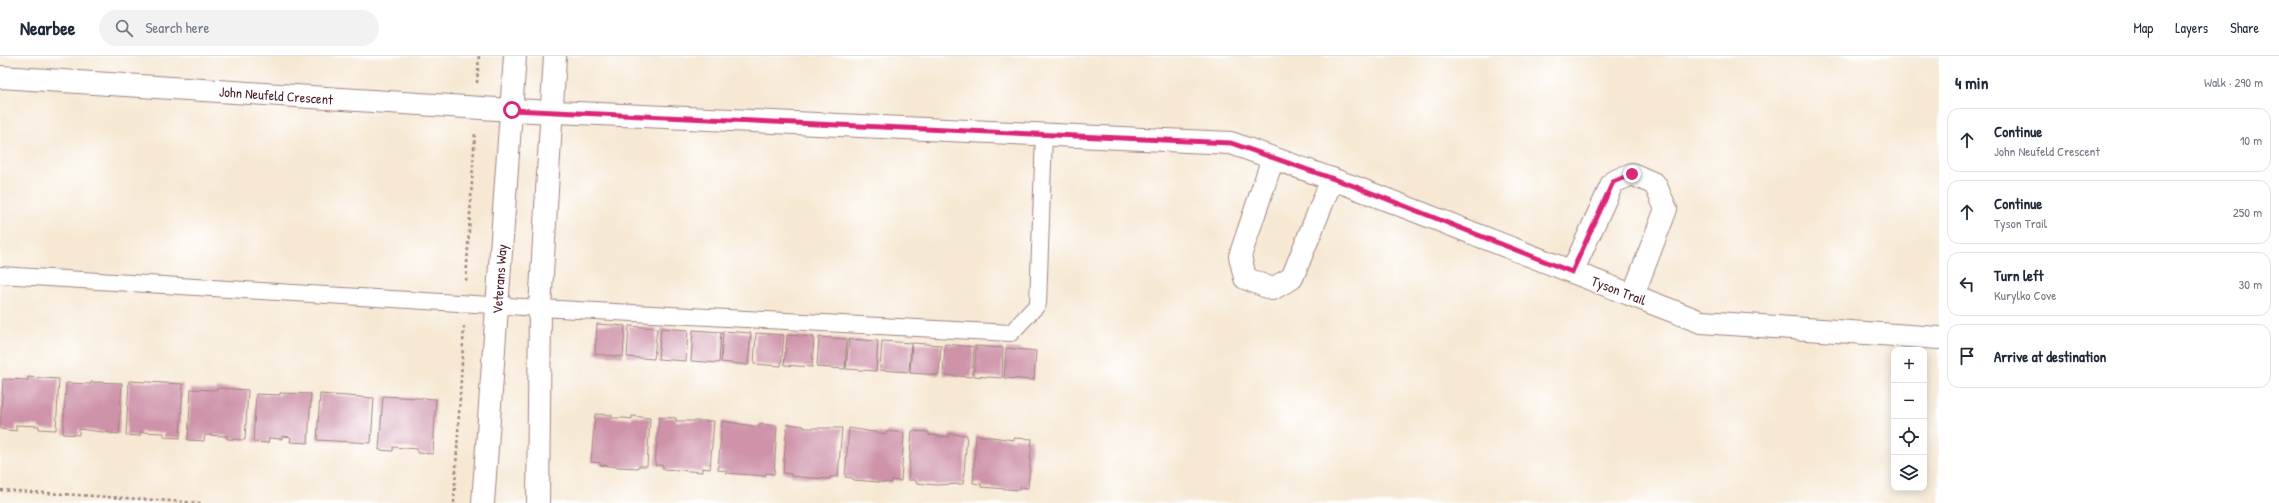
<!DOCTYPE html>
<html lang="en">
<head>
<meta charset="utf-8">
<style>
  body { margin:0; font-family:"Patrick Hand",sans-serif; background:#f2f2f3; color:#1f2937 }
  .controls { position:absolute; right:12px; bottom:12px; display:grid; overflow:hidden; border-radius:8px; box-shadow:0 2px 10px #0003 }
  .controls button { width:36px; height:36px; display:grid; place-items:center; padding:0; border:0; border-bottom:1px solid #e0e1e3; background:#fff; color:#1f2937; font:20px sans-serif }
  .stop { position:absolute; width:12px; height:12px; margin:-9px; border:3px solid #db2777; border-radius:50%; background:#fff }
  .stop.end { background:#db2777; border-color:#fff; box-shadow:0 1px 4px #0008 }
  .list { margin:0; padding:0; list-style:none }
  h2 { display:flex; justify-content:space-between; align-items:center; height:52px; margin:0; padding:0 16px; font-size:17px }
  h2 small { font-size:13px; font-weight:400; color:#747a83 }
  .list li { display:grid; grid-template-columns:26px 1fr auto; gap:12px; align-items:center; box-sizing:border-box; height:64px; margin:0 8px 8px; padding:0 8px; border:1px solid #e0e1e3; border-radius:12px }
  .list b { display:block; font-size:15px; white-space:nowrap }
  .list p { margin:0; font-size:13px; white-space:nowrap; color:#747a83 }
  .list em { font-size:13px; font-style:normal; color:#747a83 }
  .icon { flex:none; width:22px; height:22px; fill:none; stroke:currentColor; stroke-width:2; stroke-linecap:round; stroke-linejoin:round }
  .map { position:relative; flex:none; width:1939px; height:447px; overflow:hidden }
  header { display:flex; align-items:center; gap:24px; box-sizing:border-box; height:56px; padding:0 20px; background:#fff; border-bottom:1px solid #e0e1e3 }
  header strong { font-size:19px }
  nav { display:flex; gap:22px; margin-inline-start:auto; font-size:14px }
  .search { width:280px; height:36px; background:#f2f2f3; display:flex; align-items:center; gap:10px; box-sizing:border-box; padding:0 14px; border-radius:22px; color:#747a83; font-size:15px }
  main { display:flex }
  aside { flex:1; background:#fff }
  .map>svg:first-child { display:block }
</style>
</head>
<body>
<header>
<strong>Nearbee</strong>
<div class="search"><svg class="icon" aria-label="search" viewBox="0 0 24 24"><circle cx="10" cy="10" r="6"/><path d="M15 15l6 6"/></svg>Search here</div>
<nav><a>Map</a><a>Layers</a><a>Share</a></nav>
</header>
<main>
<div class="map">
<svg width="1939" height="447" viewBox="0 0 1939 447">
  <rect width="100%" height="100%" fill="#fff"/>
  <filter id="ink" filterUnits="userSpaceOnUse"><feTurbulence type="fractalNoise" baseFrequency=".025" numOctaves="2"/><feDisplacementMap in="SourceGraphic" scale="8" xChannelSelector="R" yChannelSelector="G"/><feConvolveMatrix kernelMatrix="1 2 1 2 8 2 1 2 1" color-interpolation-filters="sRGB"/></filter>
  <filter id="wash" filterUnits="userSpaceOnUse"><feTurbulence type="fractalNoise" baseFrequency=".012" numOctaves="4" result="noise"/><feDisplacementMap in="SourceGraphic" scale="16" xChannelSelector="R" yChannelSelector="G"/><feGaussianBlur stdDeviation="0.9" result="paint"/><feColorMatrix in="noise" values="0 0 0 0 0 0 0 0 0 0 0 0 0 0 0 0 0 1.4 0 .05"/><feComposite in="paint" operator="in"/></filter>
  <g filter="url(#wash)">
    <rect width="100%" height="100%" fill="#f6e8d3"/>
    <g id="blocks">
      <g fill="#ce92a9">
        <polygon points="597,268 625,270 623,301 595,298"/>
        <polygon points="629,270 657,272 654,303 627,301"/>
        <polygon points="661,272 688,274 686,305 658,303"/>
        <polygon points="693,274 721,276 719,307 691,305"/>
        <polygon points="723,275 751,277 748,309 721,306"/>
        <polygon points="756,277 784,279 781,310 754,308"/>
        <polygon points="787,279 814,281 812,311 784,309"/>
        <polygon points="819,281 847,283 845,313 817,311"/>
        <polygon points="849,283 878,285 876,315 846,313"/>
        <polygon points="882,285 911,287 909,316 880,314"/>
        <polygon points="912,287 941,289 939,319 910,317"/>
        <polygon points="945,288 974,291 972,321 943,319"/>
        <polygon points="976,290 1003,292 1002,322 974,320"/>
        <polygon points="1006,292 1036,295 1034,324 1004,322"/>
        <polygon points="28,321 59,323 56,374 39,373 39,370 16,369 16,375 0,373 3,323 28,324"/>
        <polygon points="129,325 183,328 180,382 164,381 164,377 140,376 140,380 126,379"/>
        <polygon points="91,326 122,327 119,378 79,373 79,379 63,378 66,327 91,328"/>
        <polygon points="217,332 248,334 245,384 227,383 227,380 205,379 204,385 188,384 191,333 216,334"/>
        <polygon points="280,337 311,338 308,387 290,386 291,381 282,380 282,383 269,382 268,387 253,386 256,338 280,339"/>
        <polygon points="320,338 374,342 371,387 317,384"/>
        <polygon points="383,340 436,343 433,398 417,397 417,393 393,391 393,395 379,394"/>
        <polygon points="595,358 612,359 612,362 623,362 632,363 632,360 650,362 647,410 638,410 638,412 619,411 600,409 600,407 591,406"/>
        <polygon points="659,361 676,362 676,365 714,365 710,413 702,412 702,416 663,413 663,410 655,409"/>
        <polygon points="722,365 759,371 759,368 777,370 774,418 766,417 765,420 726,417 727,415 718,414"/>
        <polygon points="787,368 804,370 804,372 842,372 838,421 830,421 830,423 810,422 791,420 791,418 783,417"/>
        <polygon points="849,372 886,378 886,375 904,377 901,425 892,424 892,427 853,424 853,422 845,421"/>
        <polygon points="912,375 929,376 929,379 949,381 949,378 967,379 963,428 936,429 916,427 916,424 908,424"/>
        <polygon points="976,379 1014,384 1014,382 1032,383 1028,432 1020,431 1020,434 981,431 981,428 973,427"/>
      </g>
    </g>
  </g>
  <g filter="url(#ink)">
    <use href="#blocks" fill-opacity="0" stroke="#a0847f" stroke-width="1"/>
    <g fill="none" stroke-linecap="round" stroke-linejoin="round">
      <defs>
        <polyline id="service" points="0,219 540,252 1011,277 1038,248 1044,79"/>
        <g id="minor">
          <polyline points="0,21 512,54 1231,87 1354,131 1701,266 1939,282"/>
          <polyline points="1273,102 1240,200 1245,222 1272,233 1292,222 1332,123"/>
          <polyline points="1572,216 1613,126 1632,118 1655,128 1666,153 1633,239"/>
          <polyline points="483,447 515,0"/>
          <polyline points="538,447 540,252 555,0"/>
        </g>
      </defs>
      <use href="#service" stroke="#a0847f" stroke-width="18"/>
      <use href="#minor" stroke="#a0847f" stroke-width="24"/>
      <g stroke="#a0847f" stroke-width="2.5" stroke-dasharray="3 3" stroke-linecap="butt">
        <polyline points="477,27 479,0"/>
        <polyline points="466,225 475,76"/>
        <polyline points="0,434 202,447"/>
        <polyline points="454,447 464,270"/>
      </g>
      <use href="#service" stroke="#fff" stroke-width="16"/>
      <use href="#minor" stroke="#fff" stroke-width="22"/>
    </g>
  </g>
  <g fill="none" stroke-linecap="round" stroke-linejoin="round" filter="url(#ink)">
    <polyline stroke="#db2777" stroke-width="5" points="512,54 1231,87 1354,130 1572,216 1613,126 1632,118"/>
  </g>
  <g text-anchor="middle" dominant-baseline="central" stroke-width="3.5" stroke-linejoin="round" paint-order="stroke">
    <g font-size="14" fill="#4a1f2b" stroke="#fff">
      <text transform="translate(276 39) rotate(4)">John Neufeld Crescent</text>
      <text transform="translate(499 223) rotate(-86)">Veterans Way</text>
      <text transform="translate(1619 234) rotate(21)">Tyson Trail</text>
    </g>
  </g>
</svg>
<div class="controls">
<button>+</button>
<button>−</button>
<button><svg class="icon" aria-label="locate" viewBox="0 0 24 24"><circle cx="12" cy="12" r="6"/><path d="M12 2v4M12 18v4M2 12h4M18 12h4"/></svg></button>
<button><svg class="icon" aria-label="layers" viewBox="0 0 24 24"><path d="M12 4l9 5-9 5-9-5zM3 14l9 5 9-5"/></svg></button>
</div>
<div class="stop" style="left:512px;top:54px"></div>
<div class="stop end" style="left:1632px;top:118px"></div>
</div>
<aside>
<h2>4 min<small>Walk · 290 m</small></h2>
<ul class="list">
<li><svg class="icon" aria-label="ahead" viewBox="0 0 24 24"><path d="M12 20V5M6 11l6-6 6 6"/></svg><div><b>Continue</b><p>John Neufeld Crescent</p></div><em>10 m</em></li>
<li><svg class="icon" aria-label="ahead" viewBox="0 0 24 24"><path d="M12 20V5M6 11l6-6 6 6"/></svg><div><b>Continue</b><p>Tyson Trail</p></div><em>250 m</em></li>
<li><svg class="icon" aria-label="left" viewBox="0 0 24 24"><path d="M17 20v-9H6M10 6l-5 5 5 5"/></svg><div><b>Turn left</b><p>Kurylko Cove</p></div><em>30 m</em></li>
<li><svg class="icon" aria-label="arrive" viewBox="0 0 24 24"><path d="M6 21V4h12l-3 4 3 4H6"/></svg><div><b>Arrive at destination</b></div></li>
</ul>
</aside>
</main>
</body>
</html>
